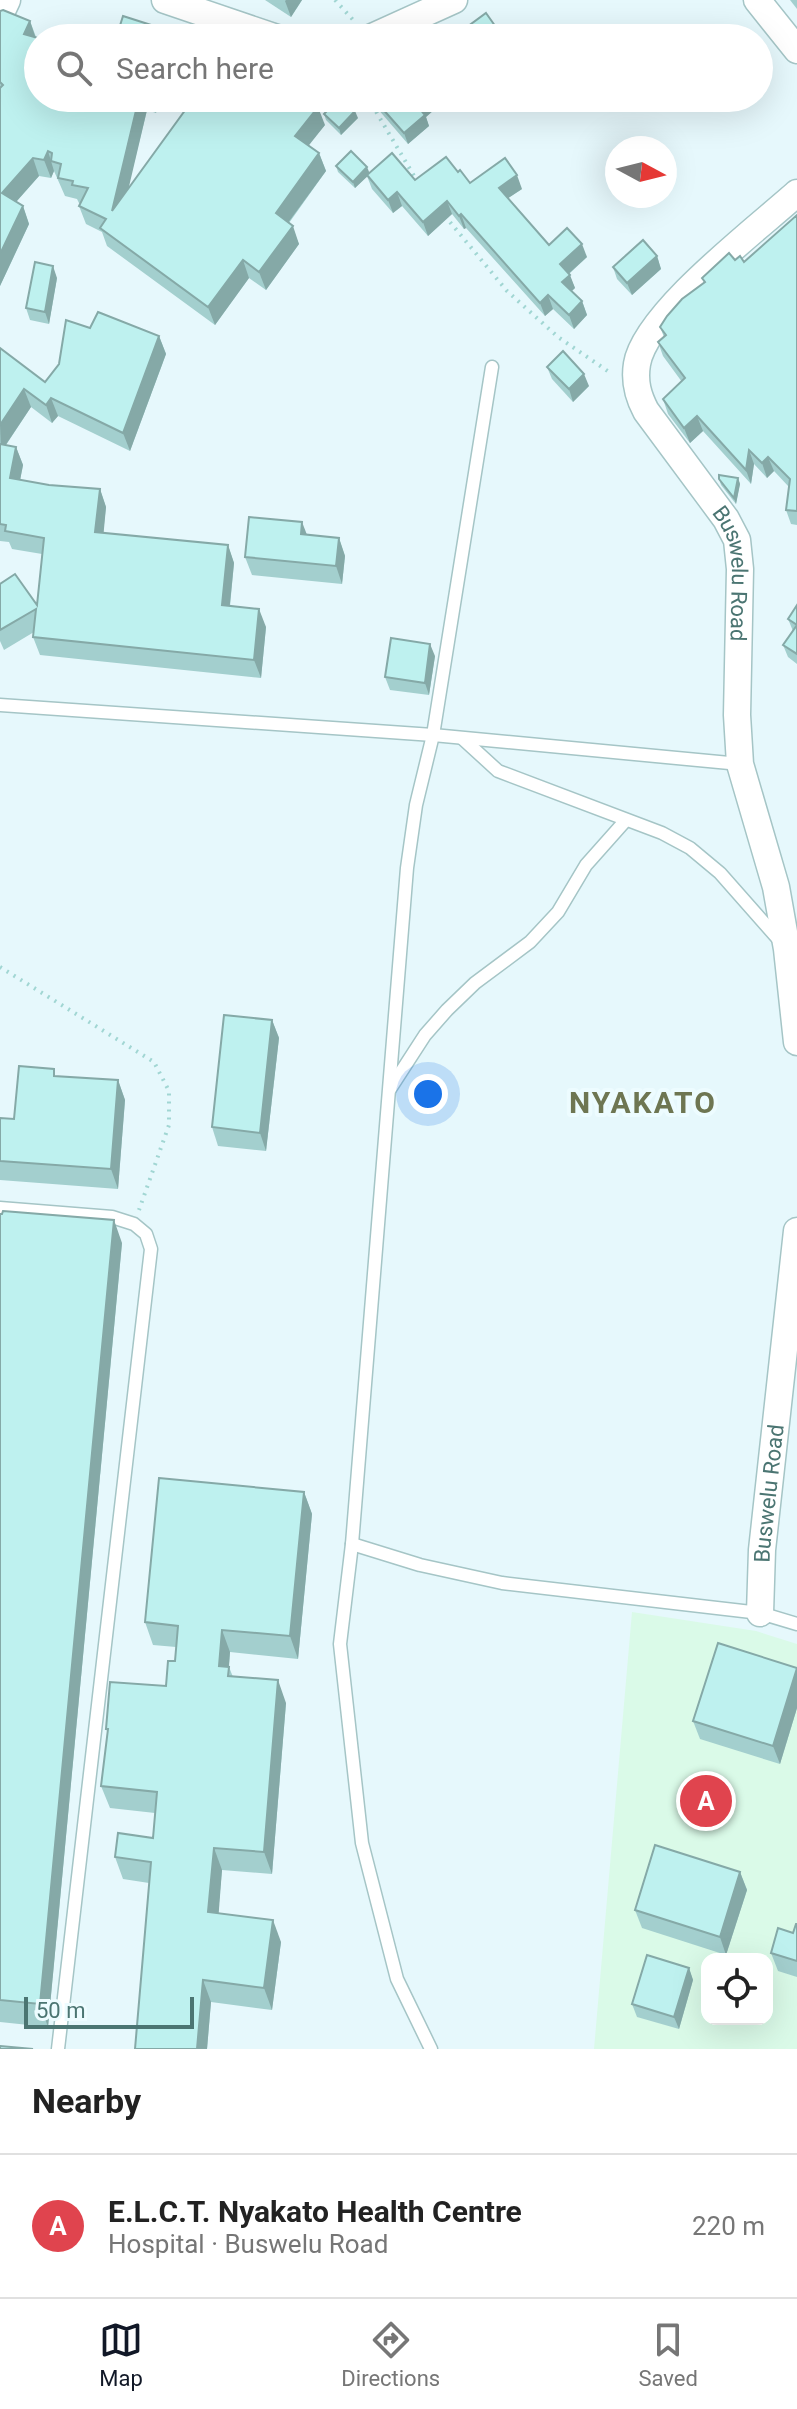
<!DOCTYPE html>
<html lang="en">
<head>
<meta charset="utf-8">
<style>
  body { margin:0; font-family:Roboto,sans-serif; background:#f6f6f6; color:#222 }
  .controls { position:absolute; right:24px; bottom:24px; display:grid; overflow:hidden; border-radius:16px; box-shadow:0 8px 32px #0002 }
  .controls button { width:72px; height:72px; display:grid; place-items:center; padding:0; border:0; border-bottom:2px solid #e0e0e0; background:#fff; color:#222; font:40px sans-serif }
  .compass { position:absolute; left:605px; top:136px; width:72px; height:72px; border-radius:50%; background:#fff; box-shadow:0 8px 32px #0002; rotate:97deg }
  .scale { position:absolute; left:24px; bottom:20px; width:170px; box-sizing:border-box; padding-left:8px; border:4px solid #4b7572; border-top:0; font-size:22px; line-height:28px; white-space:nowrap; color:#4b7572; -webkit-text-stroke:6px #edfcff; paint-order:stroke }
  .you { position:absolute; left:428px; top:1094px; width:28px; height:28px; margin:-20px; border:6px solid #fff; border-radius:50%; background:#1a73e8; box-shadow:0 0 0 12px #1a73e833 }
  .badge { display:grid; place-items:center; width:52px; height:52px; border-radius:50%; background:#111827; color:#fff; font-size:26px; font-weight:700 }
  .pin { position:absolute; translate:-50% -50%; border:4px solid #fff; box-shadow:0 2px 8px #0006 }
  .list { margin:0; padding:0; list-style:none }
  h2 { display:flex; justify-content:space-between; align-items:center; height:104px; margin:0; padding:0 32px; font-size:34px }
  h2 small { font-size:26px; font-weight:400; color:#767676 }
  .list li { display:grid; grid-template-columns:52px 1fr auto; gap:24px; align-items:center; box-sizing:border-box; height:144px; padding:0 32px; border-top:2px solid #e0e0e0 }
  .list b { display:block; font-size:30px; white-space:nowrap }
  .list p { margin:0; font-size:26px; white-space:nowrap; color:#767676 }
  .list em { font-size:26px; font-style:normal; color:#767676 }
  .icon { flex:none; width:44px; height:44px; fill:none; stroke:currentColor; stroke-width:2; stroke-linecap:round; stroke-linejoin:round }
  .map { position:relative; flex:none; width:797px; height:2049px; overflow:hidden }
  .search { position:absolute; background:#fff; box-shadow:0 8px 32px #0002; left:24px; right:24px; top:24px; height:88px; display:flex; align-items:center; gap:20px; box-sizing:border-box; padding:0 28px; border-radius:44px; color:#767676; font-size:30px }
  .sheet { height:248px; background:#fff }
  nav { display:flex; justify-content:space-around; align-items:center; box-sizing:border-box; height:112px; border-top:2px solid #e0e0e0; background:#fff; font-size:22px; color:#767676 }
  nav a { display:grid; justify-items:center; gap:4px }
  nav .on { color:#111827 }
  .map>svg:first-child { display:block }
</style>
</head>
<body>
<div class="map">
<svg width="797" height="2049" viewBox="0 0 797 2049">
  <rect width="100%" height="100%" fill="#e6f8fc"/>
  <path fill="#dafae8" fill-rule="evenodd" d="M632,1612L756,1631L797,1644V2049H594ZM707,1959H767V2019H707Z"/>
  <g fill="none" stroke-linecap="round" stroke-linejoin="round">
    <defs>
      <g id="lane">
        <polyline points="0,705 433,735 740,764"/>
        <polyline points="463,739 498,771 662,833 690,848 720,873 780,941"/>
        <polyline points="390,1089 425,1035 447,1010 475,983 530,942 558,912 586,865 626,820"/>
        <polyline points="0,1208 112,1217 134,1224 146,1234 151,1249 58,2049"/>
        <polyline points="352,1544 420,1565 502,1583 760,1613 797,1624"/>
        <polyline points="431,2049 397,1979 362,1843 340,1644 352,1544 407,868 416,805 433,735 492,367"/>
      </g>
      <g id="street">
        <polyline points="165,0 277,38"/>
        <polyline points="757,0 797,50"/>
        <polyline points="0,15 7,0"/>
        <polyline points="370,38 454,0"/>
        <path id="s1" d="M797,193C757,229 645,314 637,364C634,382 638,396 646,411L726,519L737,540L740,569L737,715L740,764L776,887L787,949L797,1042"/>
        <path id="s2" d="M760,1613L762,1550L797,1231"/>
      </g>
    </defs>
    <use href="#lane" stroke="#a5c5c6" stroke-width="15"/>
    <use href="#street" stroke="#a5c5c6" stroke-width="29"/>
    <g stroke="#a1d6d3" stroke-width="4" stroke-dasharray="2 6" stroke-linecap="butt">
      <polyline points="335,0 355,22"/>
      <polyline points="368,98 417,181"/>
      <polyline points="445,216 507,291 558,337 612,374"/>
      <polyline points="0,967 154,1062 169,1091 169,1125 139,1210"/>
    </g>
    <use href="#lane" stroke="#fff" stroke-width="12"/>
    <use href="#street" stroke="#fff" stroke-width="26"/>
  </g>
  <g fill="#a3cfce">
    <polygon points="265,0 302,0 291,17"/>
    <polygon points="790,0 797,0 797,9"/>
    <polygon points="0,11 30,21 36,37 38,98 159,98 156,113 147,110 128,188 325,125 308,145 319,153 326,171 289,223 299,244 266,290 249,278 215,325 107,246 102,232 86,224 79,206 81,203 79,203 77,199 65,196 54,171 51,178 39,176 16,202 23,206 29,224 0,286"/>
    <polygon points="373,98 435,109 426,117 429,126 408,144 377,108"/>
    <polygon points="324,114 358,118 341,135 326,120"/>
    <polygon points="336,166 369,173 415,180 458,172 470,183 522,189 508,198 549,245 587,257 569,274 575,288 572,291 582,301 587,315 574,329 553,309 545,316 466,228 464,229 452,214 428,236 402,206 393,213 372,189 367,176 355,188 338,172"/>
    <polygon points="797,215 797,525 791,524 786,510 789,487 774,471 767,478 754,464 751,484 703,431 690,443 668,414 663,399 682,382 663,356 658,342 664,337 660,327 704,283 702,278 735,260 744,262"/>
    <polygon points="657,256 661,269 632,295 617,279 613,267"/>
    <polygon points="57,278 49,324 30,320 26,308"/>
    <polygon points="90,328 159,336 166,354 130,451 58,416 52,423 31,407 6,445 16,447 23,465 20,480 49,485 100,489 106,507 103,533 228,545 234,563 230,606 266,627 261,678 40,655 33,637 34,632 4,650 0,641 0,584 37,605 42,554 12,549 9,542 0,541 0,348 45,382"/>
    <polygon points="547,367 589,386 573,402 552,379"/>
    <polygon points="738,478 740,484 736,504 721,485 719,479"/>
    <polygon points="307,535 339,538 345,556 342,584 252,575 245,557"/>
    <polygon points="797,605 797,664 788,657 783,645 793,631 788,619"/>
    <polygon points="435,656 429,695 390,690 385,677"/>
    <polygon points="272,1020 279,1038 266,1151 218,1146 212,1127"/>
    <polygon points="57,1077 118,1080 125,1100 118,1189 0,1180 0,1118 14,1119"/>
    <polygon points="0,1214 122,1243 48,2027 0,2022"/>
    <polygon points="304,1492 312,1514 298,1659 230,1652 229,1667 233,1677 286,1703 272,1874 222,1870 218,1913 281,1942 272,2010 211,2002 207,2049 135,2049 149,1883 123,1879 115,1857 153,1838 155,1813 110,1808 101,1786 108,1733 106,1729 166,1686 175,1661 176,1647 153,1645 145,1622"/>
    <polygon points="797,1668 797,1708 780,1764 700,1739 693,1721"/>
    <polygon points="740,1872 747,1890 726,1955 642,1928 635,1910"/>
    <polygon points="797,1924 797,1977 778,1971 771,1953 793,1933"/>
    <polygon points="689,1968 693,1980 679,2029 637,2017 632,2004"/>
  </g>
  <g fill="#85a9a7">
    <polygon points="286,0 302,0 291,17 285,1"/>
    <polygon points="30,21 36,39 24,34"/>
    <polygon points="151,25 156,38 147,38"/>
    <polygon points="498,30 501,38 488,38"/>
    <polygon points="139,98 143,98 147,110 119,229 112,211"/>
    <polygon points="151,98 159,98 156,113"/>
    <polygon points="431,99 435,109 426,117 429,126 408,144 404,133 419,108"/>
    <polygon points="318,107 325,125 302,154 295,136"/>
    <polygon points="355,111 358,118 341,135 339,128"/>
    <polygon points="48,151 54,171 51,178 44,160"/>
    <polygon points="319,153 326,171 282,231 276,213"/>
    <polygon points="33,158 39,176 8,211 2,193"/>
    <polygon points="367,167 370,174 355,188 353,182"/>
    <polygon points="517,175 522,189 504,201 499,188"/>
    <polygon points="397,192 402,206 393,213 388,200"/>
    <polygon points="447,201 452,214 428,236 423,222"/>
    <polygon points="23,206 29,224 0,286 0,254"/>
    <polygon points="461,214 466,228 464,229 459,216"/>
    <polygon points="293,226 299,244 266,290 259,272"/>
    <polygon points="582,244 587,257 565,277 560,264"/>
    <polygon points="657,256 661,269 632,295 627,283"/>
    <polygon points="243,260 249,278 215,325 208,307"/>
    <polygon points="53,266 57,278 49,324 45,312"/>
    <polygon points="570,275 575,288 567,295 562,282"/>
    <polygon points="548,295 553,309 545,316 540,303"/>
    <polygon points="582,301 587,315 574,329 569,315"/>
    <polygon points="159,336 166,354 130,451 123,433"/>
    <polygon points="584,374 589,386 573,402 569,389"/>
    <polygon points="24,389 31,407 1,452 0,425"/>
    <polygon points="51,398 58,416 52,423 46,405"/>
    <polygon points="697,416 703,431 690,443 684,428"/>
    <polygon points="16,447 23,465 17,496 10,478"/>
    <polygon points="749,450 754,464 751,484 746,470"/>
    <polygon points="768,457 774,471 767,478 762,463"/>
    <polygon points="738,478 740,484 736,504 734,498"/>
    <polygon points="100,489 106,507 102,550 95,532"/>
    <polygon points="302,522 309,540 301,534"/>
    <polygon points="339,538 345,556 342,584 336,566"/>
    <polygon points="228,545 234,563 228,623 222,605"/>
    <polygon points="259,609 266,627 261,678 254,660"/>
    <polygon points="430,644 435,656 429,695 425,683"/>
    <polygon points="272,1020 279,1038 266,1151 260,1133"/>
    <polygon points="118,1080 125,1100 118,1189 111,1169"/>
    <polygon points="114,1220 122,1243 48,2027 40,2004"/>
    <polygon points="304,1492 312,1514 298,1659 290,1636"/>
    <polygon points="222,1630 230,1652 227,1688 219,1666"/>
    <polygon points="797,1669 797,1708 780,1764 773,1746"/>
    <polygon points="278,1680 286,1703 272,1874 264,1852"/>
    <polygon points="214,1848 222,1870 217,1935 208,1912"/>
    <polygon points="740,1872 747,1890 726,1955 720,1937"/>
    <polygon points="273,1920 281,1942 272,2010 264,1988"/>
    <polygon points="689,1968 693,1980 679,2029 674,2017"/>
    <polygon points="203,1980 211,2002 207,2049 197,2049"/>
  </g>
  <g fill="#bef1ef" stroke="#85a9a7" stroke-width="2">
    <polygon points="3,10 30,21 24,34 38,38 38,98 139,98 112,211 194,98 308,98 318,107 295,136 319,153 276,213 293,226 259,272 243,260 208,307 100,228 106,219 79,206 88,188 72,185 73,181 58,178 61,164 51,161 52,153 48,151 44,160 33,158 2,193 23,206 0,254 0,88 3,85 0,82 0,11"/>
    <polygon points="486,13 498,30 488,38 452,38"/>
    <polygon points="123,16 151,25 147,38 103,38 105,31 117,35"/>
    <polygon points="65,32 86,38 64,38"/>
    <polygon points="339,98 342,98 355,111 339,128 324,114"/>
    <polygon points="373,98 430,98 431,99 419,108 425,115 404,133"/>
    <polygon points="351,151 367,167 353,182 336,166"/>
    <polygon points="392,153 415,180 446,157 458,172 460,170 470,183 505,158 517,175 499,188 549,245 567,228 582,244 560,264 570,275 562,282 582,301 569,315 548,295 540,303 461,214 459,216 447,201 423,222 397,192 388,200 367,175"/>
    <polygon points="797,215 797,511 786,510 790,479 768,457 762,463 749,450 746,470 697,416 684,428 663,399 685,378 658,342 666,335 660,327 667,316 682,299 705,282 702,278 729,253 735,260 740,256 744,262"/>
    <polygon points="643,240 657,256 627,283 613,267"/>
    <polygon points="35,262 53,266 45,312 26,308"/>
    <polygon points="98,312 159,336 123,433 51,398 46,405 24,389 0,425 0,348 45,382 59,364 66,320 90,328"/>
    <polygon points="563,351 584,374 569,389 547,367"/>
    <polygon points="0,444 16,447 10,478 49,485 100,489 95,532 228,545 222,605 259,609 254,660 33,637 36,609 0,630 0,584 15,574 37,605 44,538 5,531 6,525 0,524"/>
    <polygon points="719,475 738,478 734,498 719,479"/>
    <polygon points="249,517 302,522 301,534 339,538 336,566 245,557"/>
    <polygon points="797,605 797,654 783,645 797,625 788,619"/>
    <polygon points="391,638 430,644 425,683 385,677"/>
    <polygon points="224,1015 272,1020 260,1133 212,1127"/>
    <polygon points="19,1066 54,1069 54,1076 118,1080 111,1169 0,1161 0,1118 14,1119"/>
    <polygon points="3,1211 114,1220 40,2004 0,2000 0,1214 2,1214"/>
    <polygon points="159,1478 304,1492 290,1636 222,1630 219,1666 229,1667 228,1676 278,1680 264,1852 214,1848 208,1912 273,1920 264,1988 203,1980 197,2049 135,2049 151,1862 115,1857 118,1833 153,1838 157,1792 101,1786 108,1729 106,1729 110,1682 166,1686 168,1661 175,1661 178,1626 145,1622"/>
    <polygon points="718,1643 797,1668 773,1746 693,1721"/>
    <polygon points="655,1845 740,1872 720,1937 635,1910"/>
    <polygon points="796,1924 797,1924 797,1961 771,1953 778,1928 793,1933"/>
    <polygon points="647,1955 689,1968 674,2017 632,2004"/>
    <polygon points="0,2046 33,2049 0,2049"/>
  </g>
  <g text-anchor="middle" dominant-baseline="central" stroke-width="8" stroke-linejoin="round" paint-order="stroke">
    <g font-size="22" fill="#4b7572" stroke="#edfcff">
      <text stroke="none"><textPath href="#s1" startOffset="476">Buswelu Road</textPath></text>
      <text stroke="none"><textPath href="#s2" startOffset="120">Buswelu Road</textPath></text>
    </g>
    <g font-size="30" font-weight="bold" letter-spacing="2" fill="#6e7652" stroke="#edfcff">
      <text x="643" y="1102">NYAKATO</text>
    </g>
  </g>
</svg>
<div class="controls">
<button><svg class="icon" aria-label="locate" viewBox="0 0 24 24"><circle cx="12" cy="12" r="6"/><path d="M12 2v4M12 18v4M2 12h4M18 12h4"/></svg></button>
</div>
<svg class="compass" viewBox="-18 -18 36 36"><path d="M0-13l5 13h-10z" fill="#e53935"/><path d="M0 13l5-13h-10z" fill="#767676"/></svg>
<div class="scale">50 m</div>
<div class="you"></div>
<div class="pin badge" style="left:706px;top:1801px;background:#e0444e">A</div>
<div class="search"><svg class="icon" aria-label="search" viewBox="0 0 24 24"><circle cx="10" cy="10" r="6"/><path d="M15 15l6 6"/></svg>Search here</div>
</div>
<section class="sheet">
<h2>Nearby<small></small></h2>
<ul class="list">
<li><span class="badge" style="background:#e0444e">A</span><div><b>E.L.C.T. Nyakato Health Centre</b><p>Hospital · Buswelu Road</p></div><em>220 m</em></li>
</ul>
</section>
<nav>
<a class="on"><svg class="icon" aria-label="map" viewBox="0 0 24 24"><path d="M3 6l6-2 6 2 6-2v14l-6 2-6-2-6 2zM9 4v14M15 6v14"/></svg>Map</a>
<a><svg class="icon" aria-label="directions" viewBox="0 0 24 24"><path d="M12 3l9 9-9 9-9-9zM9 14v-3h6M13 9l2 2-2 2"/></svg>Directions</a>
<a><svg class="icon" aria-label="saved" viewBox="0 0 24 24"><path d="M7 4h10v16l-5-4-5 4z"/></svg>Saved</a>
</nav>
</body>
</html>
